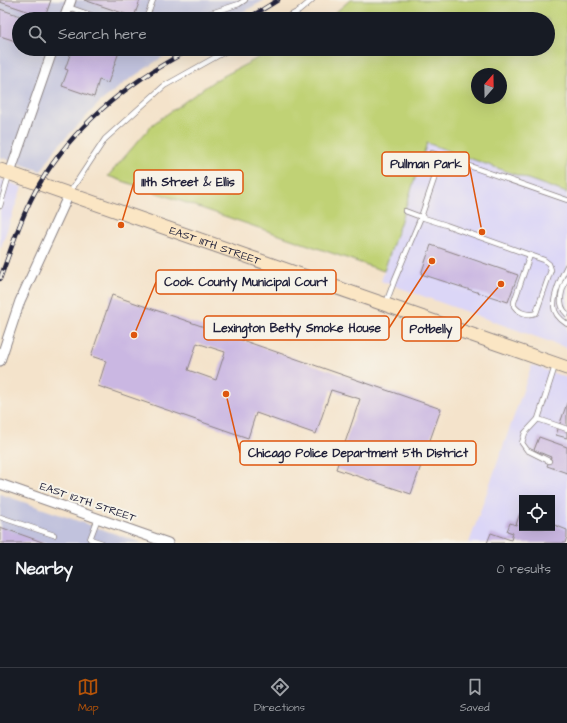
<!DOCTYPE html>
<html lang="en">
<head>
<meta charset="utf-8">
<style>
  body { margin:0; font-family:"Architects Daughter",sans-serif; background:#242831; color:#f1f3f6 }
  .controls { position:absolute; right:12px; bottom:12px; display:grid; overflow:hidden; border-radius:0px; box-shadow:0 4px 16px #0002 }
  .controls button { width:36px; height:36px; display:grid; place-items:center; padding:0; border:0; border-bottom:1px solid #363941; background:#171b24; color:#f1f3f6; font:20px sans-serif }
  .compass { position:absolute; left:471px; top:68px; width:36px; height:36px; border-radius:50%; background:#171b24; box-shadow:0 4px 16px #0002; rotate:20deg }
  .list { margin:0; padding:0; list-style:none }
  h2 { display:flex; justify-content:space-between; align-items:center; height:52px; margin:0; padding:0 16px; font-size:17px }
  h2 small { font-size:13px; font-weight:400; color:#9ea1a6 }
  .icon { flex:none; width:22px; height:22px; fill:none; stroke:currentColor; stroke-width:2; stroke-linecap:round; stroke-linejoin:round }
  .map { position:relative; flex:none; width:567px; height:543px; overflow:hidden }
  .search { position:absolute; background:#171b24; box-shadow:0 4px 16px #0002; left:12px; right:12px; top:12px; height:44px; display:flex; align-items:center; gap:10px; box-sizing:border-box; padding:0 14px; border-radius:22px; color:#9ea1a6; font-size:15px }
  .sheet { height:124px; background:#171b24 }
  nav { display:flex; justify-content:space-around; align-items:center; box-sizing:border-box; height:56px; border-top:1px solid #363941; background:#171b24; font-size:11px; color:#9ea1a6 }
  nav a { display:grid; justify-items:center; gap:2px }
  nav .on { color:#b45309 }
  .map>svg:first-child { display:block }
</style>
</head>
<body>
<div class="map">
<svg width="567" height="543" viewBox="0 0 567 543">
  <rect width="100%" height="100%" fill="#f7f3e8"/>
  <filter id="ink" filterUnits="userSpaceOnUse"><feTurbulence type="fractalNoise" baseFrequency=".025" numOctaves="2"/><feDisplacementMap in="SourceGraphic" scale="8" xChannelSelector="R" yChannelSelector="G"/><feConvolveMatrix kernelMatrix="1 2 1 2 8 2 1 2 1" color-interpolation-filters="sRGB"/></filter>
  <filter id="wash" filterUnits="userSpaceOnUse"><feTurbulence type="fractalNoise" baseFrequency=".012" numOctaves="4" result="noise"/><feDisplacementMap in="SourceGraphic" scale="16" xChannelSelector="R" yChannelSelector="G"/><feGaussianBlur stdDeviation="0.9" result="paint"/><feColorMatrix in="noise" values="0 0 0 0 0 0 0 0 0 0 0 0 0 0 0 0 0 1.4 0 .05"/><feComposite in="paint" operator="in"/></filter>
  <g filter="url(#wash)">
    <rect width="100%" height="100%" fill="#f4e3cb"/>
    <g fill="#dbd6f7" fill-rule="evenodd">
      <polygon points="427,143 567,193 567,348 381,281"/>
      <polygon points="0,179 22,187 0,250"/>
      <path d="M532,365L567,378V543H469ZM522,498H552V528H522Z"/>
    </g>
    <g fill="#c1c2dd">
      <polygon points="0,0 265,0 230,19 19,19 19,49 177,49 161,58 127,81 100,102 57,147 41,171 0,157"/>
      <polygon points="0,494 142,543 0,543"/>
    </g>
    <path fill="#c0d275" stroke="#717a58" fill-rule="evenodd" d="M350,0H567V193L427,143L384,271L108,176L153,124L214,81L275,49H548V19H328ZM477,74H501V98H477Z"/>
    <g id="blocks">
      <g fill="#cab7e2" fill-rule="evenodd">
        <polygon points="0,0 51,0 45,17 0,2"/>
        <polygon points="84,0 140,0 134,17"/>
        <polygon points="0,9 29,19 19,19 19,42 0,36"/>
        <polygon points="72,49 120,49 108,83 99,80 94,97 62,86 68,70 65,69"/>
        <polygon points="431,245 518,275 508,302 421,274"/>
        <path d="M112,295L441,409L411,494L336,469L360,399L331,390L316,434L256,413L248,438L98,386L106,361L91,356ZM197,343L225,352L216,380L188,370Z"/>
        <polygon points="567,403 567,438 556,435"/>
        <polygon points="539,437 567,447 567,473 547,466 551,457 534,450"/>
        <polygon points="520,513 522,514 522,528 552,528 552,524 567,530 567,537 565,543 487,543 491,533 511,540 513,533 507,531 510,523 516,525"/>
        <polygon points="0,527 45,543 0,543"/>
      </g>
    </g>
  </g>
  <g filter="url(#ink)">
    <use href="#blocks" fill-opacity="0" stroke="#8b8283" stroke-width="1"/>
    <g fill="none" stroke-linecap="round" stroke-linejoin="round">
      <defs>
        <g id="lane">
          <polyline points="68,7 102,19"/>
          <polyline points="146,19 153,0"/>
          <polyline points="193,19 239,4 245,0"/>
          <polyline points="284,19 299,11 312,0"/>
          <polyline points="432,153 567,200"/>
          <polyline points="70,192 105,139 164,86 230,49"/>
          <polyline points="0,206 9,175"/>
          <path d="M405,211L421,217L446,225L544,260L549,264L551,270L536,313C528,316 519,313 514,306V302L530,255"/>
          <path d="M567,266C562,275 553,296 554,306C554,313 561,320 567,324"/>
          <path d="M567,278C562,289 556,304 567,314"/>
          <polyline points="386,303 395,279 421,217 442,156"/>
          <polyline points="538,419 567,429"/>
          <polyline points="549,461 527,450 522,443 525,433 538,419 555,366"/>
          <polyline points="0,517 54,535"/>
          <polyline points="98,518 90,539 102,543"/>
        </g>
        <g id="street">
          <polyline points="64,19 71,0"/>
          <polyline points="10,173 53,49"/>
          <polyline points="0,361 20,301 69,194"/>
          <polyline points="0,484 168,543"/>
        </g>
        <g id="secondary">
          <path id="s1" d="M0,170L567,368"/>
        </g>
      </defs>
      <use href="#lane" stroke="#8b8283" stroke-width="6"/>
      <use href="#street" stroke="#8b8283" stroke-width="11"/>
      <use href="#secondary" stroke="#8b8283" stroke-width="15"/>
      <use href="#lane" stroke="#fff" stroke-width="4.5"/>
      <use href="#street" stroke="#fff" stroke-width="9"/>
      <use href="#secondary" stroke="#fbe6c4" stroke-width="13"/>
      <defs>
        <g id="rail">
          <polyline points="247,19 278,0"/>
          <path d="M0,279C12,247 22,213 40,183C75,124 130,81 191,49"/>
        </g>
      </defs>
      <use href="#rail" stroke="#22223b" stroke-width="4.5"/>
      <use href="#rail" stroke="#f7f3e8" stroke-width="3" stroke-dasharray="9" stroke-linecap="butt"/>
    </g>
  </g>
  <g text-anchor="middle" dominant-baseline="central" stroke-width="4" stroke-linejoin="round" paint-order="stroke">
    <g font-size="11" fill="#22223b" stroke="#f7f3e8">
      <text stroke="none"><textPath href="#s1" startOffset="228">EAST 111TH STREET</textPath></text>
      <text transform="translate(88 502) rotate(19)">EAST 112TH STREET</text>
    </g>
  </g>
  <path fill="none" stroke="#de560e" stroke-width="1.5" d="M482 232L469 164M121 225L134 182M134 335L156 282M432 261L389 328M501 284L461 329M226 394L240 453"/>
  <g fill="#de560e" stroke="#f7f3e8" stroke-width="1.5">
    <circle cx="482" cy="232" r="4"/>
    <circle cx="121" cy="225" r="4"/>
    <circle cx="134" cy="335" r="4"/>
    <circle cx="432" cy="261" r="4"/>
    <circle cx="501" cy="284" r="4"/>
    <circle cx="226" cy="394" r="4"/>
  </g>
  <g fill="#f7f3e8" stroke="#de560e" stroke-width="1.5">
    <rect x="382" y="152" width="87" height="24" rx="4"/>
    <rect x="134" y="170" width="109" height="24" rx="4"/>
    <rect x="156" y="270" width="180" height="24" rx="4"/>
    <rect x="204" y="316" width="185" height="24" rx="4"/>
    <rect x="402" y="317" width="59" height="24" rx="4"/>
    <rect x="240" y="441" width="236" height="24" rx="4"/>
  </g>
  <g font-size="12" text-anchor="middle" font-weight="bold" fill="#22223b">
    <text x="426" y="168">Pullman Park</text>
    <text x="188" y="186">111th Street &amp; Ellis</text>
    <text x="246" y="286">Cook County Municipal Court</text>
    <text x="297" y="332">Lexington Betty Smoke House</text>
    <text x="431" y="333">Potbelly</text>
    <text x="358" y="457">Chicago Police Department 5th District</text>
  </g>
</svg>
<div class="controls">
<button><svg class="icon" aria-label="locate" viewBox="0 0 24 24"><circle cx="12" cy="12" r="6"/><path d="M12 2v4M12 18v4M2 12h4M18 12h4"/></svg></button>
</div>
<svg class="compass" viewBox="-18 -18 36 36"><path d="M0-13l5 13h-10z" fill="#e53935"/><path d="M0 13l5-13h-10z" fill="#9ea1a6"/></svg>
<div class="search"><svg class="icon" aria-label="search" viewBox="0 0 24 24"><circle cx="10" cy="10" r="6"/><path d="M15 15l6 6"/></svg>Search here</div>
</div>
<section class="sheet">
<h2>Nearby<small>0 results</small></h2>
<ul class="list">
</ul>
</section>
<nav>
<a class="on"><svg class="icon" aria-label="map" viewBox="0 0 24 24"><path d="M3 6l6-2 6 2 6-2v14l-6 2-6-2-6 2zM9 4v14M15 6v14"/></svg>Map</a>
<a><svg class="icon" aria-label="directions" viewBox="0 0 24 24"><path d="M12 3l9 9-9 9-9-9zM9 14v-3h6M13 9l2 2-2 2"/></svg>Directions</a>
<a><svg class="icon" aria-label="saved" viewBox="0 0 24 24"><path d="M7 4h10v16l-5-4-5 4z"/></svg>Saved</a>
</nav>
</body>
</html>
